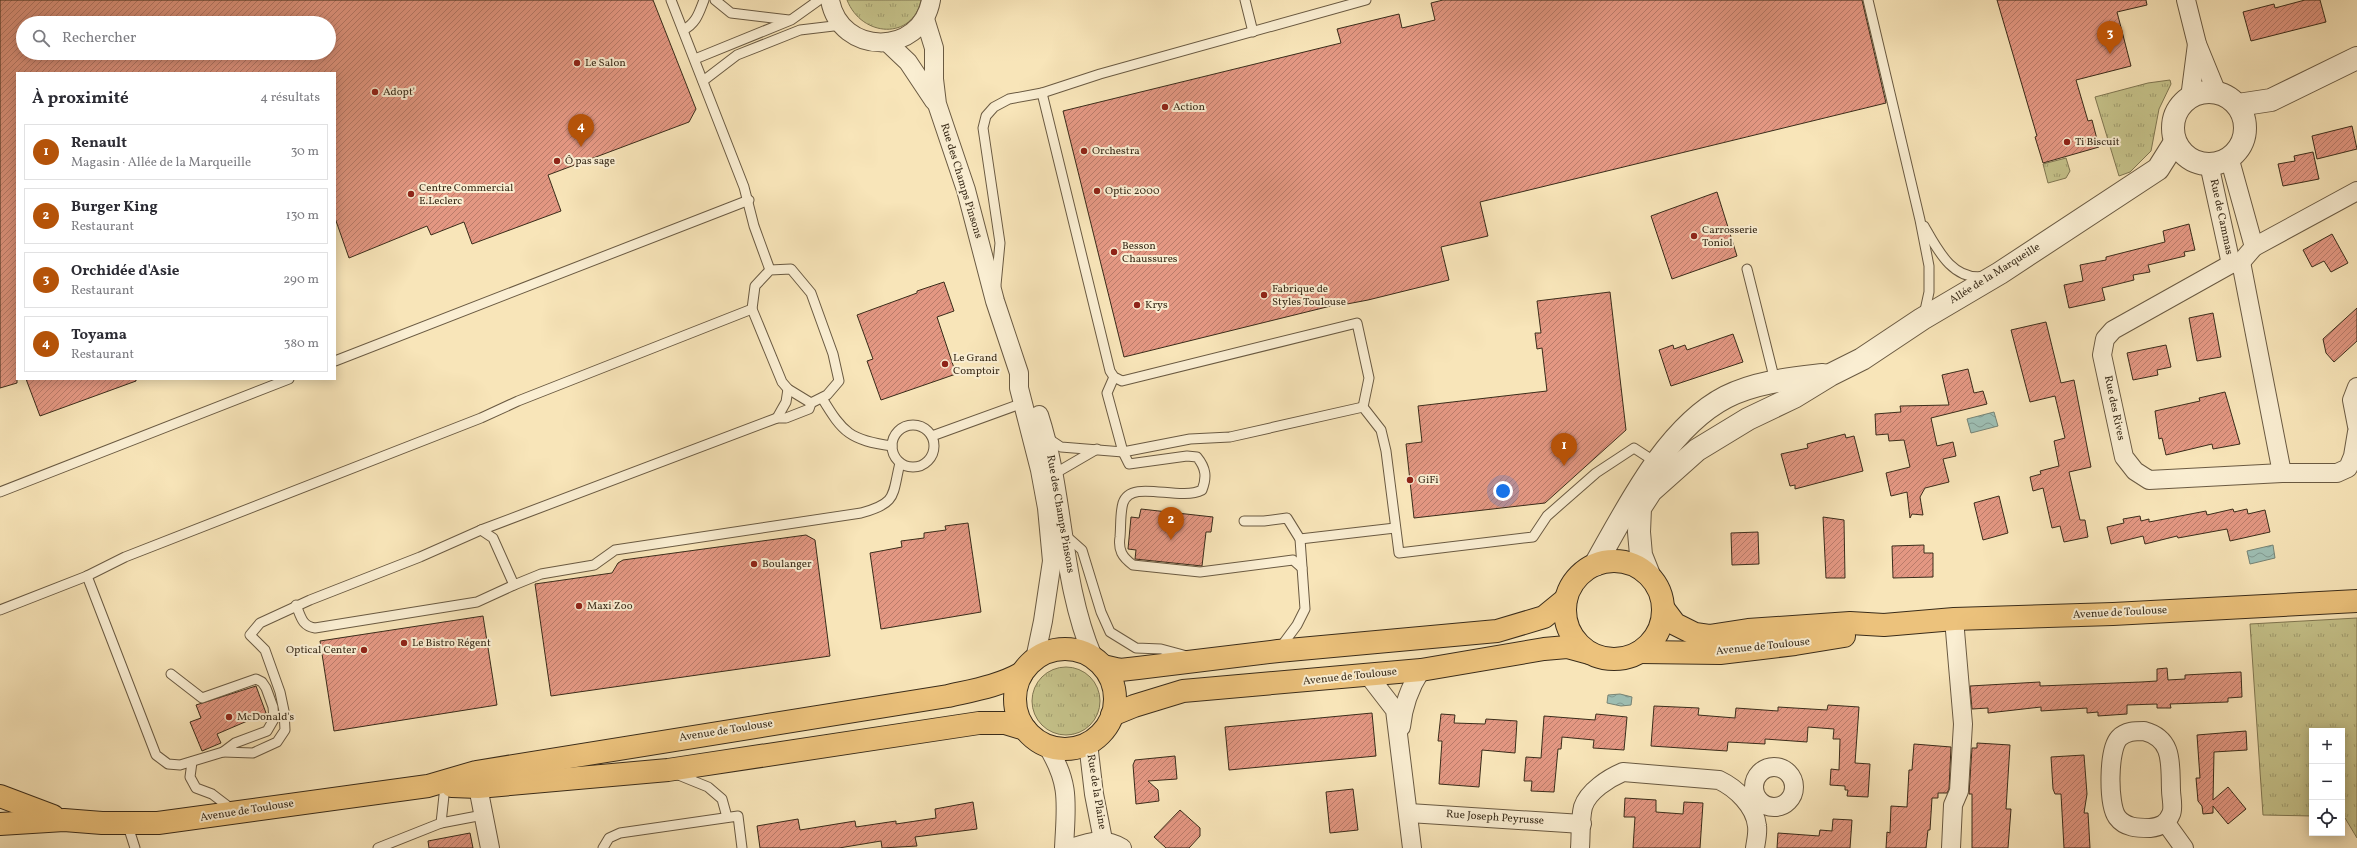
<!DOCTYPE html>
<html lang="fr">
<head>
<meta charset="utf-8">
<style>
  body { margin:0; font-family:Vollkorn,serif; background:#f2f2f3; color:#2b2b33 }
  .controls { position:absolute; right:12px; bottom:12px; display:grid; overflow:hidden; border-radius:0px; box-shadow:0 2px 10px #0003 }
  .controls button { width:36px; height:36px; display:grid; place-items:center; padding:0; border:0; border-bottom:1px solid #e1e1e2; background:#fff; color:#2b2b33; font:20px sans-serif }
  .you { position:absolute; left:1503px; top:491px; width:14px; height:14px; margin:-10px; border:3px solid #fff; border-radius:50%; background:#1a73e8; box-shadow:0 0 0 6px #1a73e833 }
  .badge { display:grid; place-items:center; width:26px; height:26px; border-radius:50%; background:#b45309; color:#fff; font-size:13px; font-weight:700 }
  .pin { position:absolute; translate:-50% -33px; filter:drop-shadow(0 1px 2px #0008) }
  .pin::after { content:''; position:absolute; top:21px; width:14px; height:12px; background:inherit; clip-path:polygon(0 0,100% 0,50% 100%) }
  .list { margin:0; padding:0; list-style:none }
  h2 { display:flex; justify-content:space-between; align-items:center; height:52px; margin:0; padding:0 16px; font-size:17px }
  h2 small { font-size:13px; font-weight:400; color:#7c7c81 }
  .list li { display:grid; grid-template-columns:26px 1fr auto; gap:12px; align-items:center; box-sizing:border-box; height:56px; margin:0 8px 8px; padding:0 8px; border:1px solid #e1e1e2; border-radius:0px }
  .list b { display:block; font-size:15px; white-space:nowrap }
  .list p { margin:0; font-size:13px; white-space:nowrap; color:#7c7c81 }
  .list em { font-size:13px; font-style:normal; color:#7c7c81 }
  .icon { flex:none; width:22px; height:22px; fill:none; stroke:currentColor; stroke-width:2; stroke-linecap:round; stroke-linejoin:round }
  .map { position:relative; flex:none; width:2357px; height:848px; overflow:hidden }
  .search { position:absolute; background:#fff; box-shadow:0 2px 10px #0003; left:16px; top:16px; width:320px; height:44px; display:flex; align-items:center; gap:10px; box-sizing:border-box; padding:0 14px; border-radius:22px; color:#7c7c81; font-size:15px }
  .panel { position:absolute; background:#fff; box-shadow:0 2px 10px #0003; left:16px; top:72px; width:320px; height:308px; border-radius:0px }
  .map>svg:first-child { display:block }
</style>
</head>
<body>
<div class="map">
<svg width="2357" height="848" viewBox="0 0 2357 848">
  <defs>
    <pattern id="grass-tufts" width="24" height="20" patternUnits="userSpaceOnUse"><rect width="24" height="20" fill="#c5c28a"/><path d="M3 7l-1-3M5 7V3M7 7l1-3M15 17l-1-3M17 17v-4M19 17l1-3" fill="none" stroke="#a19e70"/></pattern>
    <pattern id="water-waves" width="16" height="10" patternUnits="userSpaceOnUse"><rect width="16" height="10" fill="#9ebfb4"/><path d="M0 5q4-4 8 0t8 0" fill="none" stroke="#829b92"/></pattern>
    <pattern id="building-hatch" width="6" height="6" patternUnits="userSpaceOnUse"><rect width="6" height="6" fill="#e39782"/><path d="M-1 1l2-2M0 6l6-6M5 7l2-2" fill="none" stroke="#b97b6a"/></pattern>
  </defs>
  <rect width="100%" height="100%" fill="#f8e5b9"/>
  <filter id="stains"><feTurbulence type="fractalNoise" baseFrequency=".005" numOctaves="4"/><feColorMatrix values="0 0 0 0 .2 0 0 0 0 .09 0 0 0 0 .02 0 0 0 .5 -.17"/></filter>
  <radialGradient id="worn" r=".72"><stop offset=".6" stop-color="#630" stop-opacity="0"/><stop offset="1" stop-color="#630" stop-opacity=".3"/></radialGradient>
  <g fill="url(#grass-tufts)" stroke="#807752">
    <path d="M847,0H921C913,40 862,38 847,0Z"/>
    <polygon points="2170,80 2171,84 2159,109 2151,151 2130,172 2119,176 2095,97 2148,83"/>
    <polygon points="2066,158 2070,171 2066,178 2048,183 2043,164"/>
    <polygon points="2357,618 2357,838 2345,818 2342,817 2342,731 2312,731 2312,816 2263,815 2250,624"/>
    <circle cx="1066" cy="701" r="34"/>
  </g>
  <g fill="url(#water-waves)" stroke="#768476">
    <polygon points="1994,412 1998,426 1971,433 1967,419"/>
    <polygon points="2273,545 2275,558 2250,564 2247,551"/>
    <polygon points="1620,694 1632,697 1631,705 1621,706 1607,703 1608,695"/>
  </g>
  <g fill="url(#building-hatch)" stroke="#3a2c1a" fill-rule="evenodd">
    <path d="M0,0H653L696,109L689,122L548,175L561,211L472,244L464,222L431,235L427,226L349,258L335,218V73H17V383L0,388ZM23,23H329V53H23Z"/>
    <polygon points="1443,0 1862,0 1886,103 1480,202 1488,236 1441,247 1449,280 1368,300 1347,304 1347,302 1124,357 1063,111 1341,43 1337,29 1399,14 1402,28 1435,20 1431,3"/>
    <polygon points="1997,0 2146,0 2147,5 2117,12 2131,66 2076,80 2088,121 2092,120 2099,147 2043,163 2035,137 2037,136"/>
    <polygon points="2305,0 2320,0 2326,22 2251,41 2243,12 2274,4 2275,8"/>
    <polygon points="2352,126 2357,149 2317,159 2312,136"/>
    <polygon points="2313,152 2319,179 2283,186 2278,164 2295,161 2294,156"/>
    <polygon points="1717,192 1737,256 1672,279 1651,216"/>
    <polygon points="2189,224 2195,250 2184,252 2185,256 2148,265 2150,272 2133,275 2134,280 2102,288 2105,300 2069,308 2064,285 2083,281 2080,265 2106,260 2106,257 2165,242 2163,231"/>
    <polygon points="2332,234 2348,263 2331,272 2324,261 2312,267 2303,250"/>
    <polygon points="944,282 954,311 937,317 956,374 881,400 867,361 873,359 857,315 917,293 917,291"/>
    <polygon points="1610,292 1626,430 1545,503 1414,518 1406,444 1422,442 1418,406 1547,391 1542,348 1537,349 1535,333 1541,333 1537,301"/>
    <polygon points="2357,308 2357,341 2334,362 2326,353 2323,339"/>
    <polygon points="2213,313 2221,357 2197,361 2189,318"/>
    <polygon points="2046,322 2061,383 2074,380 2091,467 2069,472 2080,520 2085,520 2088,537 2064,542 2060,526 2052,528 2043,488 2033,491 2030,477 2041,474 2040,471 2059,466 2054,441 2065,438 2055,396 2030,402 2011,330"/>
    <polygon points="1733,334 1743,362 1671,386 1659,350 1673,345 1674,349 1685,345 1687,350"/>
    <polygon points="2166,345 2171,367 2157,370 2158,375 2133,380 2127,353"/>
    <polygon points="1968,369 1974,393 1983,391 1987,404 1931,418 1937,446 1953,442 1956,456 1943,459 1949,482 1925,488 1920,497 1923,515 1912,514 1910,518 1907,492 1891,496 1886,473 1910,467 1904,440 1889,441 1888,434 1876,435 1875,414 1901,412 1900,406 1949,405 1942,375"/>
    <polygon points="26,379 136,379 136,381 40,416"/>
    <polygon points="2225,392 2240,444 2213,449 2212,444 2166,455 2162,438 2159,439 2155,411 2200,401 2199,398"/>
    <polygon points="1845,434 1846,438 1854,436 1863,471 1795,489 1795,485 1790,486 1781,454 1808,448 1807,444"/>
    <polygon points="1999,496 2008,533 1983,540 1974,503"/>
    <polygon points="1141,509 1213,517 1211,532 1206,532 1202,566 1135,559 1136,550 1128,549 1131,517 1139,518"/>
    <polygon points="2233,509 2234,512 2247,509 2248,514 2265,510 2270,532 2230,541 2227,529 2178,538 2177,536 2145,544 2143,536 2111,544 2107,527 2124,523 2123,519 2140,516 2141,521 2149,519 2149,522 2206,511 2207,515"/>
    <polygon points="1823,517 1844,520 1845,578 1826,578"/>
    <polygon points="968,523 981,612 881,629 870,553 902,547 901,541 924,538 924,533 946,530 945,526"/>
    <polygon points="1758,532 1759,564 1732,565 1731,533"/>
    <polygon points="806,535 815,540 830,656 551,696 535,584 612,573 618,563 623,560"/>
    <polygon points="1924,545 1924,553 1933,553 1933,577 1893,578 1892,546"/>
    <polygon points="483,616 497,705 334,731 320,641"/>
    <polygon points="2167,668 2168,680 2185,679 2185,675 2241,672 2242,697 2228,698 2228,702 2170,704 2171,708 2157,708 2157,704 2127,705 2127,714 2098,716 2098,712 2087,713 2087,708 2041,711 2041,707 1988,713 1988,708 1972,709 1970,686 2040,682 2040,686 2141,682 2157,681 2157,669"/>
    <polygon points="256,686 266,713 217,734 221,743 202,751 190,722 201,718 196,705"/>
    <polygon points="1828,705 1859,707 1855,763 1870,764 1868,797 1847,796 1848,790 1845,790 1845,786 1830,785 1831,769 1839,770 1840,739 1833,739 1834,729 1808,727 1807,742 1765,739 1765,744 1728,742 1727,751 1651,746 1654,706 1699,708 1698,715 1735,718 1736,708 1778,711 1778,707 1827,710"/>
    <polygon points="1372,713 1376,756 1229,770 1225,727"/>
    <polygon points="1441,714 1455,715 1454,723 1485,724 1486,719 1517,721 1515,753 1482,750 1479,787 1439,784 1442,741 1438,741"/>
    <polygon points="1596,714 1627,717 1624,750 1593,748 1594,740 1562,737 1561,749 1558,749 1554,792 1531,791 1532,781 1524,781 1526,757 1541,758 1544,716 1595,720"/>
    <polygon points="2246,731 2247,750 2214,752 2213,800 2228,787 2246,809 2228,824 2213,806 2213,813 2203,814 2202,806 2198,801 2196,778 2200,778 2197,735"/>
    <polygon points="1977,743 2010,745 2006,809 2011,809 2008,848 1972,848 1972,794 1969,794 1972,748 1977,748"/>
    <polygon points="1914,744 1951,747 1949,789 1947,793 1938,793 1938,798 1932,798 1930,830 1928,830 1926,848 1886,848 1887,832 1890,833 1891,806 1907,807 1909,770 1912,770"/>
    <polygon points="2084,755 2087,794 2084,813 2088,813 2090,848 2064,848 2061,794 2055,794 2053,789 2051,757"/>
    <polygon points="1175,756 1177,779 1148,781 1158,790 1159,801 1136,804 1133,765 1135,760"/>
    <polygon points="1353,789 1358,830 1330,833 1326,792"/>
    <polygon points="1625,798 1656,800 1656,812 1683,814 1684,802 1703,803 1700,848 1633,848 1635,817 1624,817"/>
    <polygon points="973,802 977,829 915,837 917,846 882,848 881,841 839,848 760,848 757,826 798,819 800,830 855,821 856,827 896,821 896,824 936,818 935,809"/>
    <polygon points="1180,810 1200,828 1200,836 1189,848 1166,848 1154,837"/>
    <polygon points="1833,819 1852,820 1850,848 1777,848 1778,833 1819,836 1820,830 1832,831"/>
    <polygon points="470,833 473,848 429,848 428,841"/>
  </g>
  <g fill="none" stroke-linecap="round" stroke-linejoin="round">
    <defs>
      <g id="service">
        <polyline points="671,0 744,187 754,226 770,270"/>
        <polyline points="715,0 731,13 789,20"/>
        <polyline points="1245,0 1253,32"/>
        <polyline points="1868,0 1920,220 1929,266 1929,292 1924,315"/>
        <path d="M683,30C696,24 699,13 704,0"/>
        <polyline points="695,59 791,20 819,0"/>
        <polyline points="703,81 737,55 800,30 842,25"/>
        <polyline points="1042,93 1110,371 1114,377 1122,381 1357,323 1369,378 1363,407 1381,430 1386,451 1399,553 1533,537 1547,516 1596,473 1634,448 1657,463"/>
        <path d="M1924,226C1937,249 1953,282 1985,276"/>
        <polygon points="791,269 811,293 833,354 839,381 827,395 811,403 788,389 782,382 752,309 755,286 770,270"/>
        <polyline points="1747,269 1775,381"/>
        <polyline points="996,285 1000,243 983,128 986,116 994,107 1009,99 1042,93 1100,74 1366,0"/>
        <polyline points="335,361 749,200"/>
        <path d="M1114,377L1107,393L1123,452L1129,464L1187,456L1197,457C1206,468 1207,477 1202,490C1179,502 1131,478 1123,503C1120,513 1121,526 1120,537C1118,550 1122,557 1133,565L1200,572L1293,560L1302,568"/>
        <path d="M822,398C843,433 850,440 892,446"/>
        <polyline points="777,418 786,402 788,389"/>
        <circle cx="913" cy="446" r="21"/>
        <polyline points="932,436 1023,403"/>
        <polyline points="1046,437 1061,447 1123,452 1190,439 1230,437 1363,407"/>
        <polyline points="1054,474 1097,449"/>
        <polyline points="0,492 289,379"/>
        <polyline points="1244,521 1264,521 1287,518 1300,539 1305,609 1297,625 1280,648"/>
        <path d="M481,530L493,538L514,585L541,574L594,565L615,550L861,513C898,503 892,495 900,463"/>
        <polyline points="1064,534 1082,550 1101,612 1110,632 1136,648 1161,649 1187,656"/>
        <polyline points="1300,539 1395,528"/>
        <polyline points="87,576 156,755 168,764 180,765 223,752 235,743 267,731 274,719 273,707 266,688 262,682 256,679 202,698 171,674"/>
        <path d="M296,605C301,617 302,626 315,628L477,602L514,585"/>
        <polyline points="0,610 87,576 125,557 481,418 518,401 752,309"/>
        <polyline points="223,752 253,753 277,742 285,730 284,711 280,692 265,650 250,635 260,623 310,600 420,557 481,530 777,418 786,418 809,409 811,403"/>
        <polyline points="192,762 190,777 196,788 212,794 233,810"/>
        <polyline points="676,774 708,787 722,799 727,817"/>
        <polyline points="127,823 135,848"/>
        <polyline points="441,823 483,815"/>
        <polyline points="378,848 441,823 445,786"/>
        <polyline points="603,848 609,838 620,833 738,816 742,848"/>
      </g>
      <g id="minor">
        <path d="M830,0C840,56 921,57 931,0"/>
        <polyline points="2186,0 2197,44 2217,93"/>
        <polyline points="925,19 934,48 934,79 937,104 966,190 995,301 1019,373 1019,388 1040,470 1047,508 1052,561 1043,621 1035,659"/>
        <polyline points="888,43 908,62 934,101"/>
        <polyline points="2190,98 2197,44"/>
        <polyline points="2231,156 2231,164 2254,247"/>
        <polyline points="2209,164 2231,264"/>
        <polyline points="2357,191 2254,247 2241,262 2231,264 2113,330 2105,339 2102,355 2124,457 2135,471 2149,480 2282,473 2337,473 2348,468 2353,456 2357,432"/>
        <polyline points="2241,262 2282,473"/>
        <polyline points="2357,387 2352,400 2357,426"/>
        <path d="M1039,415C1065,494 1060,580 1093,657"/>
        <polyline points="1368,675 1395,710 1412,848"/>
        <path d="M1401,727C1403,706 1410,687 1421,670"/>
        <path d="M2144,731C2174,739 2170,764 2171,790C2171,797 2174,808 2171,814C2167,824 2160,827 2150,828C2138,828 2125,828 2117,817C2108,804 2108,750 2119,738C2126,731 2135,731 2144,731Z"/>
        <polyline points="1088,743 1094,794 1103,840"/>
        <path d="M1047,746C1071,784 1066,805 1064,848"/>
        <circle cx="1774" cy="787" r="20"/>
        <polyline points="478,787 490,848"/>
        <polyline points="1409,813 1582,824"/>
        <polyline points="2166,823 2184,848"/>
        <path d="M1071,848C1090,842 1104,837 1122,848"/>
        <path d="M1580,848C1581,835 1580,819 1583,807C1588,791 1609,778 1623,772L1719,780C1736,788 1755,806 1757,826C1758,833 1756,841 1755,848"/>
        <polyline points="1951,848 1953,805 1959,791 1963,724 1954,619"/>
      </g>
      <g id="tertiary">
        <circle cx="2209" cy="128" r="36"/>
        <polyline points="2238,105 2271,100 2357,58"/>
        <path d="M1595,565C1627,509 1666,428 1726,397C1756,382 1789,379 1823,375"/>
        <polyline points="1649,575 1641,555 1639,532 1640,508 1651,491 1697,450 1748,419 1794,397 1830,375 1862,359 1922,319 2000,273 2158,169 2175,142"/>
      </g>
      <g id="primary">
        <circle cx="1614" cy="610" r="49"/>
        <polyline points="1663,608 1675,624 1695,634 1709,636 1748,630 1850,623 1884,625 1954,619 2113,614 2357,601"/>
        <circle cx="1065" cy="699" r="50"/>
        <polyline points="1640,652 1720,653 1795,644 1844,636"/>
        <polyline points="1103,666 1120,670 1138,668 1278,651 1497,631 1544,617 1566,599"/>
        <polyline points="1112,715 1134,706 1183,691 1421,670 1544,649 1567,647 1589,653"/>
        <polyline points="452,786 478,787 668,770 979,723 1005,723 1025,729"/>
        <polyline points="0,796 53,816"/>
        <path d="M0,824L64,820L102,823H158L428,786L476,772L948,696C974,690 999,686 1022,673"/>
      </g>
    </defs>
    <use href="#service" stroke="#6a5a42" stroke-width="11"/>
    <use href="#minor" stroke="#6a5a42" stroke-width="20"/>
    <use href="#tertiary" stroke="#6a5a42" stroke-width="24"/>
    <use href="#primary" stroke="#3a2c1a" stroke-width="24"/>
    <use href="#service" stroke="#faeed2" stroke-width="9"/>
    <use href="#minor" stroke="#faeed2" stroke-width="18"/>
    <use href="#tertiary" stroke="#faeed2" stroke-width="22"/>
    <use href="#primary" stroke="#ecc27c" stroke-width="22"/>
  </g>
  <g fill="#8f2418" stroke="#faeed2" stroke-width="1.5">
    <circle cx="577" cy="63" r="4"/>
    <circle cx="375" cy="92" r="4"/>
    <circle cx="1165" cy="107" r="4"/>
    <circle cx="2067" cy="142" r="4"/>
    <circle cx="1084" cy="151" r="4"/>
    <circle cx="557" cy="161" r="4"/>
    <circle cx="1097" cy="191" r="4"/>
    <circle cx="411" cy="194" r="4"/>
    <circle cx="1694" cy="236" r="4"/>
    <circle cx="1114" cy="252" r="4"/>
    <circle cx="1264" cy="295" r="4"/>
    <circle cx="1137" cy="305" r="4"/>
    <circle cx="945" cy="364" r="4"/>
    <circle cx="1410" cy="480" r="4"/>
    <circle cx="754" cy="564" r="4"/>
    <circle cx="579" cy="606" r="4"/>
    <circle cx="404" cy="643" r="4"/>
    <circle cx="364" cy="650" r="4"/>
    <circle cx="229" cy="717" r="4"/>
  </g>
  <g text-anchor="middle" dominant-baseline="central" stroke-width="4" stroke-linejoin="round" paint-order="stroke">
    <g font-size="11" fill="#3a2c1a" stroke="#faeed2" text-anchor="start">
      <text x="585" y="63">Le Salon</text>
      <text x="383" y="92">Adopt'</text>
      <text x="1173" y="107">Action</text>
      <text x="2075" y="142">Ti Biscuit</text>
      <text x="1092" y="151">Orchestra</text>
      <text x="565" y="161">Ô pas sage</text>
      <text x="419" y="188">Centre Commercial<tspan x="419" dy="13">E.Leclerc</tspan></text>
      <text x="1105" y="191">Optic 2000</text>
      <text x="1702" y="230">Carrosserie<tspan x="1702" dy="13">Toniol</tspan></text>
      <text x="1122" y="246">Besson<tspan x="1122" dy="13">Chaussures</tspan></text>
      <text x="1272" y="289">Fabrique de<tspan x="1272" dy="13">Styles Toulouse</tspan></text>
      <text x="1145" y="305">Krys</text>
      <text x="953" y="358">Le Grand<tspan x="953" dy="13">Comptoir</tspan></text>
      <text x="1418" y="480">GiFi</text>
      <text x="762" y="564">Boulanger</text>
      <text x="587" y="606">Maxi Zoo</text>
      <text x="412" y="643">Le Bistro Régent</text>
      <text x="356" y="650" text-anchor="end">Optical Center</text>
      <text x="237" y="717">McDonald's</text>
    </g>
    <g font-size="11" fill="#3a2c1a" stroke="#faeed2">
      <text transform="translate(961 181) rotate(73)">Rue des Champs Pinsons</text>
      <text transform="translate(2221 217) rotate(78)">Rue de Cammas</text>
      <text transform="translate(1995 274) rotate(-32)">Allée de la Marqueille</text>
      <text transform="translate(2114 408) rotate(78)">Rue des Rives</text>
      <text transform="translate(1060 514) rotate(80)">Rue des Champs Pinsons</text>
      <text transform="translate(2120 613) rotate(-3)">Avenue de Toulouse</text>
      <text transform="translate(1763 647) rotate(-6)">Avenue de Toulouse</text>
      <text transform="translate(1350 677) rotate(-6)">Avenue de Toulouse</text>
      <text transform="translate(726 731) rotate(-9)">Avenue de Toulouse</text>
      <text transform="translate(1096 792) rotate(81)">Rue de la Plaine</text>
      <text transform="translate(247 811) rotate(-9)">Avenue de Toulouse</text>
      <text transform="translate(1495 818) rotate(4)">Rue Joseph Peyrusse</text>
    </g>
  </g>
  <rect width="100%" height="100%" filter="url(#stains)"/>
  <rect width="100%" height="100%" fill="url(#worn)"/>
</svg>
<div class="controls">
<button>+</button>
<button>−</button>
<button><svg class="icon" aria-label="locate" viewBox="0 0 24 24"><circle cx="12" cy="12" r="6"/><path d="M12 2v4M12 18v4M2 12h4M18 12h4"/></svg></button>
</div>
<div class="you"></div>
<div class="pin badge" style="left:1564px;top:466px">1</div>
<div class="pin badge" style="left:1171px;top:540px">2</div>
<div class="pin badge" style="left:2110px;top:54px">3</div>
<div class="pin badge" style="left:581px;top:147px">4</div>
<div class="search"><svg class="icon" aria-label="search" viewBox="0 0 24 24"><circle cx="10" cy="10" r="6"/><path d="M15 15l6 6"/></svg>Rechercher</div>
<section class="panel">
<h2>À proximité<small>4 résultats</small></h2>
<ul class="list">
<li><span class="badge">1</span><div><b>Renault</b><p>Magasin · Allée de la Marqueille</p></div><em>30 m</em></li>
<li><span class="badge">2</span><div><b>Burger King</b><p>Restaurant</p></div><em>130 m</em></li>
<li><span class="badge">3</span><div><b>Orchidée d'Asie</b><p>Restaurant</p></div><em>290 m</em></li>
<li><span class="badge">4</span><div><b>Toyama</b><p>Restaurant</p></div><em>380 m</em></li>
</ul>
</section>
</div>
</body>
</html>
